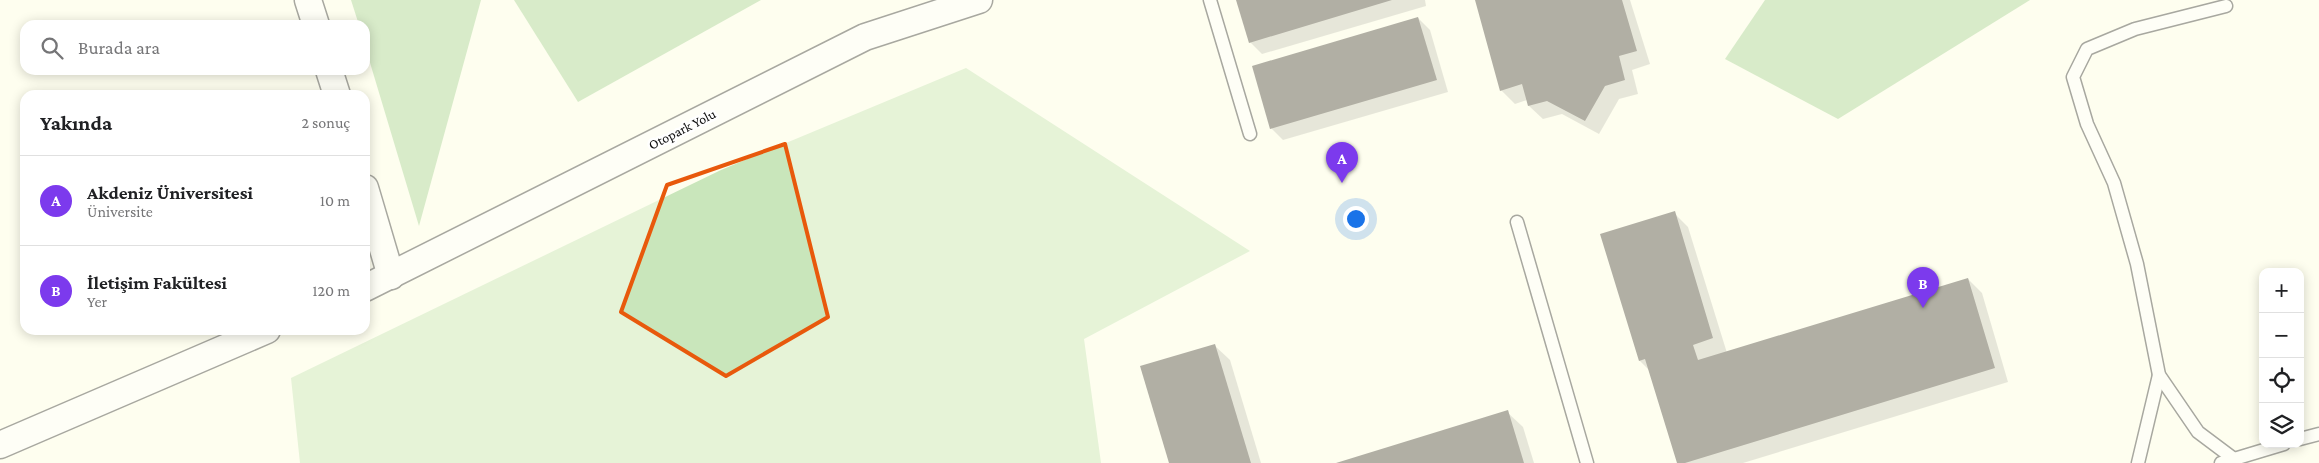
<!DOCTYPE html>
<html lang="tr">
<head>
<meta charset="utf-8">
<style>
  body { margin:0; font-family:"Crimson Pro",serif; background:#f6f6f6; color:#202124 }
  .controls { position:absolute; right:15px; bottom:15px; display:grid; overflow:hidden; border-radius:10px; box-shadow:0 2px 12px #0003 }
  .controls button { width:45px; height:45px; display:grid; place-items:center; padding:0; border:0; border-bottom:1px solid #e0e0e0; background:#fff; color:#202124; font:25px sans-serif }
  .you { position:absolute; left:1355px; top:218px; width:18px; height:18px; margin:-12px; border:4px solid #fff; border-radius:50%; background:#1a73e8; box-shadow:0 0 0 8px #1a73e833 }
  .badge { display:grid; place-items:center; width:32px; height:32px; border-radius:50%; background:#7c3aed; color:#fff; font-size:16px; font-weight:700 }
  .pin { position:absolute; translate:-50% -41px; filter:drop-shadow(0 1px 2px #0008) }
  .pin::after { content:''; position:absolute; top:26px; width:18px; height:15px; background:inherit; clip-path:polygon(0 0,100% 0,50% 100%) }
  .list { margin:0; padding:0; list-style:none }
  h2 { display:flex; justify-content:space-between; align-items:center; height:65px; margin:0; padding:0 20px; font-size:21px }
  h2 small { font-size:16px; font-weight:400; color:#757577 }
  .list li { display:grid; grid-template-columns:32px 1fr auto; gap:15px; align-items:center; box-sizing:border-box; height:90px; padding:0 20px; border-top:1px solid #e0e0e0 }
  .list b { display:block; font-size:19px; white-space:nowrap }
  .list p { margin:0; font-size:16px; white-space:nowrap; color:#757577 }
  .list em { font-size:16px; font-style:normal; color:#757577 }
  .icon { flex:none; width:28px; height:28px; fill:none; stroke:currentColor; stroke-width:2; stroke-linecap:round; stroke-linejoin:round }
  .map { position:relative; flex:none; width:2319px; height:463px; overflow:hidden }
  .search { position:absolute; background:#fff; box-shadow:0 2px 12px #0003; left:20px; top:20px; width:350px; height:55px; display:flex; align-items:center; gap:12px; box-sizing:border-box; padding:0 18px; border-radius:15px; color:#757577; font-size:19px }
  .panel { position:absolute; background:#fff; box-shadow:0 2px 12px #0003; left:20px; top:90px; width:350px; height:245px; border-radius:15px }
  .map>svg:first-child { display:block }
</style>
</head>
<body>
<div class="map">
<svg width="2319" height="463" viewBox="0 0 2319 463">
  <rect width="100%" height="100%" fill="#fefeef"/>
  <polygon fill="#c9e6bb" points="966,68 1250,251 1084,339 1101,463 300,463 291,378 721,170"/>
  <g fill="#abd59b">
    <polygon points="351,0 481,0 419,226 365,46 365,25 359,25"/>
    <polygon points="514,0 761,0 578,102"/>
    <polygon points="1765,0 2030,0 1838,119 1725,59"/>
  </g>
  <g fill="#0003">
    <polygon points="1237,0 1425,0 1426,6 1262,54 1250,42"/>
    <polygon points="1476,0 1630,0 1650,64 1632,70 1638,94 1619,99 1599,134 1562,114 1543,119 1529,106 1527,100 1515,104 1501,90"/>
    <polygon points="1418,18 1430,30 1448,92 1283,140 1271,128"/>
    <polygon points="1674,213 1688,227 1727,353 1968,279 1982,293 2008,382 1743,463 1678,463 1650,371 1640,361"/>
    <polygon points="1214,345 1230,360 1261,463 1171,463"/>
    <polygon points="1507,412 1523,427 1534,463 1339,463"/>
  </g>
  <g fill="#55504a">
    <polygon points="1236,0 1392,0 1249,43"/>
    <polygon points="1475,0 1622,0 1637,51 1619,56 1625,80 1605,86 1585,121 1547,101 1528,106 1522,84 1500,91"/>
    <polygon points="1418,17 1437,80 1270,129 1252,66"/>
    <polygon points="1675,211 1713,338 1693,345 1698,360 1968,278 1995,368 1685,463 1677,463 1645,359 1639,361 1600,234"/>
    <polygon points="1215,344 1251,463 1169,463 1140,366"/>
    <polygon points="1508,410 1524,463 1336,463"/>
  </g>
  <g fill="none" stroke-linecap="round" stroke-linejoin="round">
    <defs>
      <g id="service">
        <polyline points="1210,0 1250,134"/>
        <polyline points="2226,6 2135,29 2087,49 2073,77 2087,124 2114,183 2137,264 2159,375 2198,432 2234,459"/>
        <polyline points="1517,222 1587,463"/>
        <polyline points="2300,439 2319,434"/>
        <polyline points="2138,463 2159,375"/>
        <polyline points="2221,463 2284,444"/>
      </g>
      <g id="minor">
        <polyline points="308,0 316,25"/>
        <polyline points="329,70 337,95"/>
        <polyline points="365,188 391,276"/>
        <polyline points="365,288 865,37 979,0"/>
        <polyline points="0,445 267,330"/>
      </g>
    </defs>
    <use href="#service" stroke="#404040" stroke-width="15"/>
    <use href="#minor" stroke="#404040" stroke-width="29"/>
    <use href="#service" stroke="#fff" stroke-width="12"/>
    <use href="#minor" stroke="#fff" stroke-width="26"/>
  </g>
  <path d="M0 0H2319V463H0ZM785,144L828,317L726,376L621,312L667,185Z" fill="#fefeef" fill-opacity=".55" fill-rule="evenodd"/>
  <path fill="none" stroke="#e8590c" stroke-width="4" stroke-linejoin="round" d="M785,144L828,317L726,376L621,312L667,185Z"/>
  <g text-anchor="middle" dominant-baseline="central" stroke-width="5" stroke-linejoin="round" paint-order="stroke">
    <g font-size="14" fill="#0d0d0d" stroke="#fff">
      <text transform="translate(682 129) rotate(-27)">Otopark Yolu</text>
    </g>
  </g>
</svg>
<div class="controls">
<button>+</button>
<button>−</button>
<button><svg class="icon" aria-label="locate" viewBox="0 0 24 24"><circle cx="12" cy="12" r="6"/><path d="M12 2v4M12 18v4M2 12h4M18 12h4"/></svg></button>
<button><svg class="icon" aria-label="layers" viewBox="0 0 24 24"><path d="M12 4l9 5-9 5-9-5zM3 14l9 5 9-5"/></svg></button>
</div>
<div class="you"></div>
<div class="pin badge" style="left:1342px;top:183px">A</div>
<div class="pin badge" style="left:1923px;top:308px">B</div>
<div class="search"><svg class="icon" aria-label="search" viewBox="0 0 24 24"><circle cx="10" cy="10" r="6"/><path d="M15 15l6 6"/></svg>Burada ara</div>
<section class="panel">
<h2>Yakında<small>2 sonuç</small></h2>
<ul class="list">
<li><span class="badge">A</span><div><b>Akdeniz Üniversitesi</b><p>Üniversite</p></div><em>10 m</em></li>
<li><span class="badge">B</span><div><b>İletişim Fakültesi</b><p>Yer</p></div><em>120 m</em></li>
</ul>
</section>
</div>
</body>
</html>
